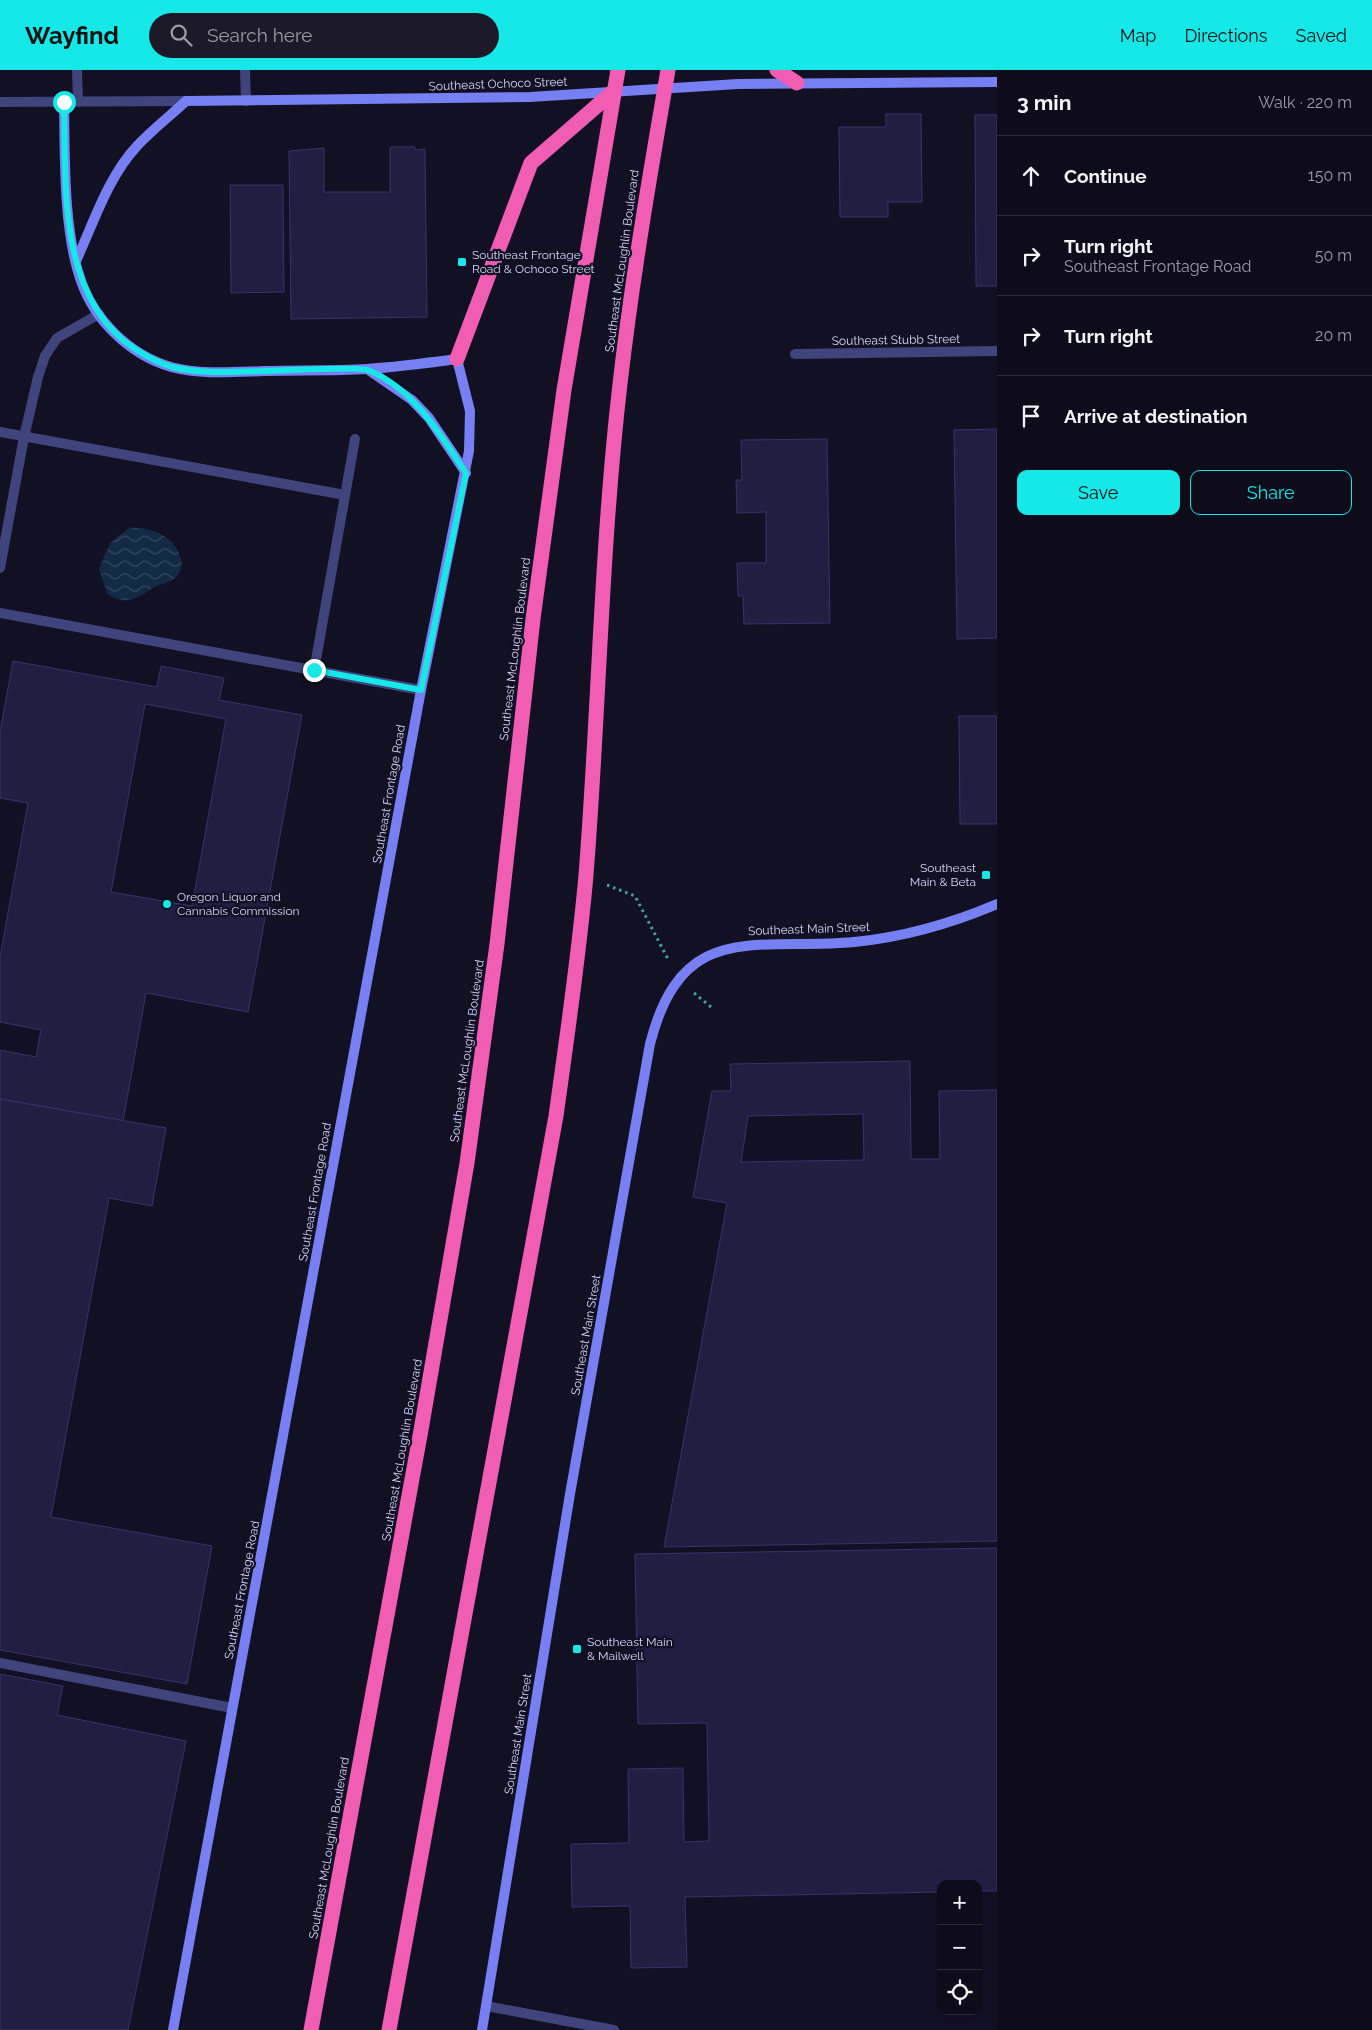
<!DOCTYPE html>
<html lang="en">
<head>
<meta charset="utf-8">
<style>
  body { margin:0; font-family:Raleway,sans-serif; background:#1c1a27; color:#f1f3f6 }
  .controls { position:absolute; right:15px; bottom:15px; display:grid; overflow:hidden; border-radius:10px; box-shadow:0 5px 20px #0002 }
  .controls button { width:45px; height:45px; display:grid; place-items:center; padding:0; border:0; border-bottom:1px solid #2e2c39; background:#0e0c1a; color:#f1f3f6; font:25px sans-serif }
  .stop { position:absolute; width:15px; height:15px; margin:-11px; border:4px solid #16e7e7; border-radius:50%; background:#fff }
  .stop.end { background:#16e7e7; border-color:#fff; box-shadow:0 1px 5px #0008 }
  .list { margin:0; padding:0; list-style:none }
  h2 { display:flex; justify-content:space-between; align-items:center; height:65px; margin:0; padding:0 20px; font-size:21px }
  h2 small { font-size:16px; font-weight:400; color:#9b9ba2 }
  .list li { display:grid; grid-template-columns:32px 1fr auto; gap:15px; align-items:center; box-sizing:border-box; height:80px; padding:0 20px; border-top:1px solid #2e2c39 }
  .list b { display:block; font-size:19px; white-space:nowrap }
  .list p { margin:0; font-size:16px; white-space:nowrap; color:#9b9ba2 }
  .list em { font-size:16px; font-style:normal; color:#9b9ba2 }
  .actions { display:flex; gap:10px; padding:15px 20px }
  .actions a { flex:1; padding:11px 0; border:1px solid #16e7e7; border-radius:10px; text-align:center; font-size:18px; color:#16e7e7 }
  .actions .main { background:#16e7e7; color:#111 }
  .icon { flex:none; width:28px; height:28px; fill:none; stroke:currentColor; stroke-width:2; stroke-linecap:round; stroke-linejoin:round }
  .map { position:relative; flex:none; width:997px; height:1960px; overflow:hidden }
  header { display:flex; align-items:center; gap:30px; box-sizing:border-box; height:70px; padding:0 25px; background:#16e7e7; color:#111 }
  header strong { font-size:24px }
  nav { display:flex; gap:28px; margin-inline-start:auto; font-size:18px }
  .search { width:350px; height:45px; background:#1c1a27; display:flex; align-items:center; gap:12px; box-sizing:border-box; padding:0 18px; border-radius:28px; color:#9b9ba2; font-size:19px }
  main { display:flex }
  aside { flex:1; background:#0e0c1a }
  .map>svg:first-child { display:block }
</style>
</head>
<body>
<header>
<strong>Wayfind</strong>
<div class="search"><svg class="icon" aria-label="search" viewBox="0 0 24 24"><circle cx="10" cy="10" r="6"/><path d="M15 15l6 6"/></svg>Search here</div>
<nav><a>Map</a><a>Directions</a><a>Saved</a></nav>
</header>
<main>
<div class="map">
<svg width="997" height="1960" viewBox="0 0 997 1960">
  <defs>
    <pattern id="water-waves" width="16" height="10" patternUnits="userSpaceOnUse" patternTransform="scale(1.25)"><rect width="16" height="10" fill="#132a45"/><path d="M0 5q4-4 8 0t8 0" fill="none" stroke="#354861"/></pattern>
  </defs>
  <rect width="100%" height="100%" fill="#121023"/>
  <path fill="url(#water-waves)" d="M129,458C155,456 180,469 182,496C177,514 165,511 153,518C138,527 126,538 107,523L99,499L110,473Z"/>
  <g fill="#221e42" stroke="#38336c" fill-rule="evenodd">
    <polygon points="886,44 921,44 922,132 888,132 888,147 840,147 839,57 886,57"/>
    <polygon points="975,45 997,45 997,216 976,216"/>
    <polygon points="390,77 415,77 415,80 425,79 427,247 291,249 289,81 324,78 324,122 390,122"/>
    <polygon points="230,115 283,115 284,222 231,223"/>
    <polygon points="997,359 997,568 957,569 954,360"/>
    <polygon points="827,369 830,553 744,554 743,526 738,526 737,493 766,493 766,442 737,443 736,410 742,410 741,370"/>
    <path d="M13,591L157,617L161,596L224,608L219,630L302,645L248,942L146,923L123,1051L0,1029V980L36,987L41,960L0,952V887L28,733L0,728V662ZM145,634L226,649L192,836L111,822Z"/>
    <polygon points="959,646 997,646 997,754 960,754"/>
    <path d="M910,991L911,1089H940L939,1021L997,1020V1471L664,1477L727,1133L693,1127L712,1021H731L730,994ZM863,1044L864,1090L741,1092L748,1046Z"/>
    <polygon points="0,1029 166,1058 152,1136 109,1128 51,1447 212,1476 187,1614 0,1580"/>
    <polygon points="997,1478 997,1821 978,1821 978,1814 941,1814 941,1822 685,1827 687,1897 631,1898 630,1836 572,1837 571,1774 629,1773 628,1699 683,1698 684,1772 709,1771 707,1653 638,1654 635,1484"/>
    <polygon points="0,1604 63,1616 57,1645 186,1671 128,1960 0,1960"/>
  </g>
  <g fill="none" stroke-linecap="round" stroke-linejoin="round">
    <g stroke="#3bab99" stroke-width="3" stroke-dasharray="2.5 4" stroke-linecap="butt">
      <polyline points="607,815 635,826 669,891"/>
      <polyline points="694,923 711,937"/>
    </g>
    <g stroke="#40447d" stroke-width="10">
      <polyline points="77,0 78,31"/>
      <polyline points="0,362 345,425"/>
      <polyline points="0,498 24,367 38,307 45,286 57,268 99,244"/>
      <polyline points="0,543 421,620"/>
      <polyline points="314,601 355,369"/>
      <polyline points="0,1593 232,1638"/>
    </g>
    <g stroke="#40447d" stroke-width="10">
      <polyline points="245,0 246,31"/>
      <polyline points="0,32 186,31"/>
      <polyline points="795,284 997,281"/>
      <polyline points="486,1936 614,1960"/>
    </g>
    <g stroke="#7680f2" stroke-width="10">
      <path d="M64,31C65,86 63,160 81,211C95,251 130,285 171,297C201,305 234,302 265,301C299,300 333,301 367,299C397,297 427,293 457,289L470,341L469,381L421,620L173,1960"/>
      <path d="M76,191C94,152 108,107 137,76C152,60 170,46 186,31L530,27L738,14L997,12"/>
      <polyline points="367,299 412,330 429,348 466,403"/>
      <path d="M482,1960L570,1424L650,974C682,848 756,881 854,872C904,867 950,854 997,834"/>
    </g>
    <g stroke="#f05db2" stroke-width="15">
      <polyline points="777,0 797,13"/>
      <polyline points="457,289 531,93 614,21"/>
      <polyline points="311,1960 421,1360 467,1093 497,874 533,549 564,320 618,0"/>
      <path d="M389,1960L556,1046C567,966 579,886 586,805C599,641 601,477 620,314C632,209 650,104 668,0"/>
    </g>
  </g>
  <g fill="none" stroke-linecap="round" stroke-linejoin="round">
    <path stroke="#16e7e7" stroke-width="6" d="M64,32C66,114 57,228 135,279C146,286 159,293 172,297C202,304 233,302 263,301C280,301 358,296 368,300C414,319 440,364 466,403L421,620L314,600"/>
  </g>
  <g fill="#16e7e7" stroke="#121023" stroke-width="2">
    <rect x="457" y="187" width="10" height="10" rx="2.5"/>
    <rect x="981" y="800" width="10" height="10" rx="2.5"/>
    <circle cx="167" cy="834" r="5"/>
    <rect x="572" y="1574" width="10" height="10" rx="2.5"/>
  </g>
  <g text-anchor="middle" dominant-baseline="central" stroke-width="4.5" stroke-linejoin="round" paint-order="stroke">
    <g font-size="12" fill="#d7d6fb" stroke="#121023">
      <text transform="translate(498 14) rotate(-2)">Southeast Ochoco Street</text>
      <text transform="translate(622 191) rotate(-82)">Southeast McLoughlin Boulevard</text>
      <text transform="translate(896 270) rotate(-1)">Southeast Stubb Street</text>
      <text transform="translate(515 579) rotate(-83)">Southeast McLoughlin Boulevard</text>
      <text transform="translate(389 724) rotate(-80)">Southeast Frontage Road</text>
      <text transform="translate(809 859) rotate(-2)">Southeast Main Street</text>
      <text transform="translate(467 981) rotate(-82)">Southeast McLoughlin Boulevard</text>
      <text transform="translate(315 1122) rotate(-80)">Southeast Frontage Road</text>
      <text transform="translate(586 1265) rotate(-80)">Southeast Main Street</text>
      <text transform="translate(402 1380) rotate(-80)">Southeast McLoughlin Boulevard</text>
      <text transform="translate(242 1520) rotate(-79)">Southeast Frontage Road</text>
      <text transform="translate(518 1664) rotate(-81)">Southeast Main Street</text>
      <text transform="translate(329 1778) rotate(-80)">Southeast McLoughlin Boulevard</text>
    </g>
    <g font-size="12" fill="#d7d6fb" stroke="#121023" text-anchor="start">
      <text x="472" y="185">Southeast Frontage<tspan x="472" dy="14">Road &amp; Ochoco Street</tspan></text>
      <text x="976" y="798" text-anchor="end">Southeast<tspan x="976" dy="14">Main &amp; Beta</tspan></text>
      <text x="177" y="827">Oregon Liquor and<tspan x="177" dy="14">Cannabis Commission</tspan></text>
      <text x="587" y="1572">Southeast Main<tspan x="587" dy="14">&amp; Mailwell</tspan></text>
    </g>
  </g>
</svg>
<div class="controls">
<button>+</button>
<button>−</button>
<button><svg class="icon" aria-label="locate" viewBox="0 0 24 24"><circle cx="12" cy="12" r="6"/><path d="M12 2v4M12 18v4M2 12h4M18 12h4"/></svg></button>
</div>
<div class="stop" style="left:64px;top:32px"></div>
<div class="stop end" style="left:314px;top:600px"></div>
</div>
<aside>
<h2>3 min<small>Walk · 220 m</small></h2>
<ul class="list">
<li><svg class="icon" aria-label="ahead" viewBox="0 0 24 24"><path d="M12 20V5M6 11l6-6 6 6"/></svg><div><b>Continue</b></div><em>150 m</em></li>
<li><svg class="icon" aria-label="right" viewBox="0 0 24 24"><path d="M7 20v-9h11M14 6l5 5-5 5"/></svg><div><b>Turn right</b><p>Southeast Frontage Road</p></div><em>50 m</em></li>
<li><svg class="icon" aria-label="right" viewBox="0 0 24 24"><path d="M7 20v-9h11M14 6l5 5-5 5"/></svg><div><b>Turn right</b></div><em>20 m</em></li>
<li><svg class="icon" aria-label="arrive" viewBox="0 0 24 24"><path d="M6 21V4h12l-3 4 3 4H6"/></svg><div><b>Arrive at destination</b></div></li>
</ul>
<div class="actions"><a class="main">Save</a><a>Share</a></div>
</aside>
</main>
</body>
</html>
